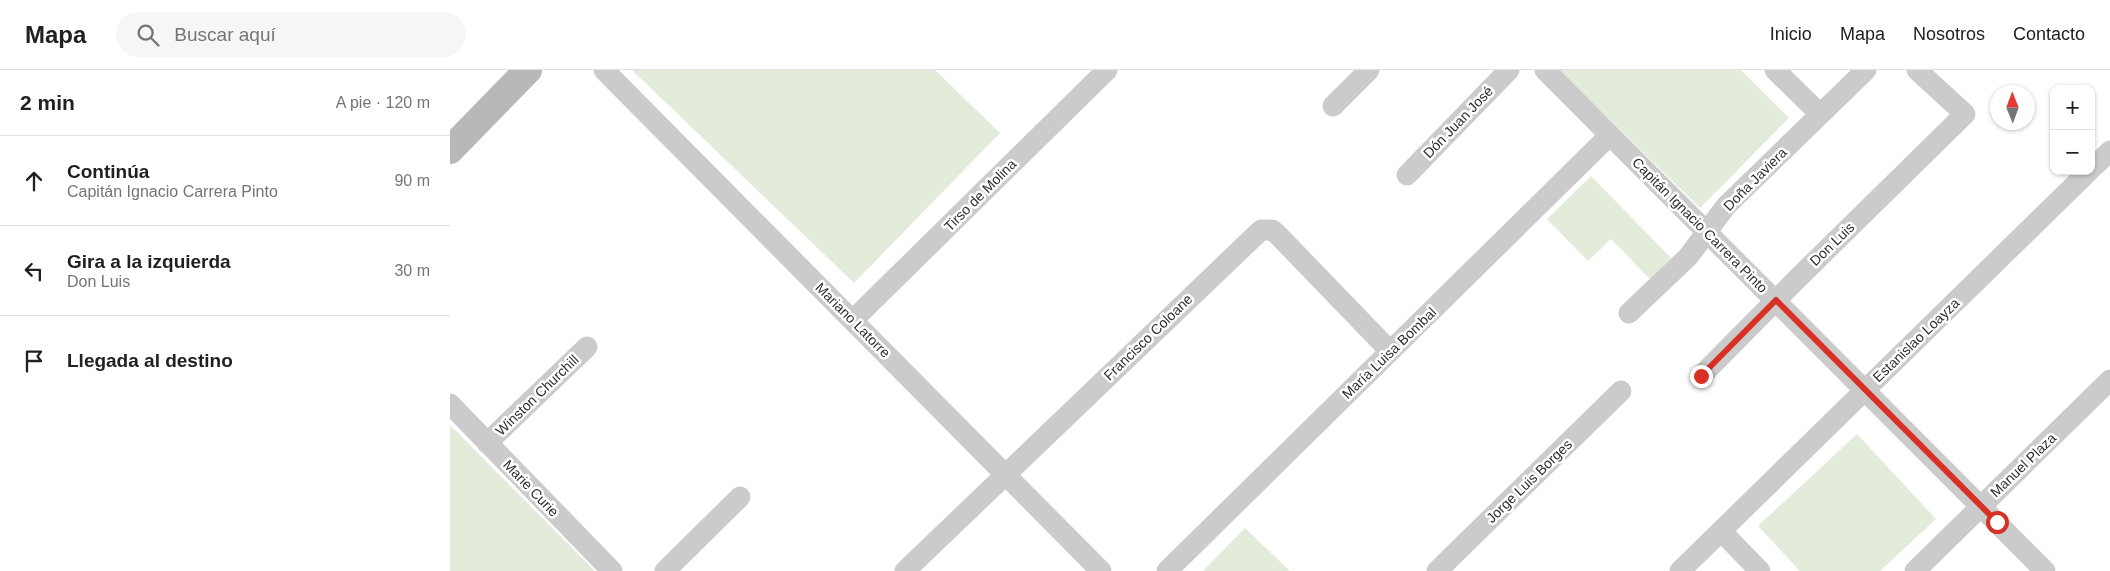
<!DOCTYPE html>
<html lang="es">
<head>
<meta charset="utf-8">
<style>
  body { margin:0; font-family:Helvetica,sans-serif; background:#f6f6f6; color:#202124 }
  .controls { position:absolute; right:15px; top:15px; display:grid; overflow:hidden; border-radius:10px; box-shadow:0 1px 4px #0004 }
  .controls button { width:45px; height:45px; display:grid; place-items:center; padding:0; border:0; border-bottom:1px solid #e0e0e0; background:#fff; color:#202124; font:25px sans-serif }
  .compass { position:absolute; left:1540px; top:15px; width:45px; height:45px; border-radius:50%; background:#fff; box-shadow:0 1px 4px #0004; rotate:359deg }
  .stop { position:absolute; width:15px; height:15px; margin:-11px; border:4px solid #d93025; border-radius:50%; background:#fff }
  .stop.end { background:#d93025; border-color:#fff; box-shadow:0 1px 5px #0008 }
  .list { margin:0; padding:0; list-style:none }
  h2 { display:flex; justify-content:space-between; align-items:center; height:65px; margin:0; padding:0 20px; font-size:21px }
  h2 small { font-size:16px; font-weight:400; color:#757577 }
  .list li { display:grid; grid-template-columns:32px 1fr auto; gap:15px; align-items:center; box-sizing:border-box; height:90px; padding:0 20px; border-top:1px solid #e0e0e0 }
  .list b { display:block; font-size:19px; white-space:nowrap }
  .list p { margin:0; font-size:16px; white-space:nowrap; color:#757577 }
  .list em { font-size:16px; font-style:normal; color:#757577 }
  .icon { flex:none; width:28px; height:28px; fill:none; stroke:currentColor; stroke-width:2; stroke-linecap:round; stroke-linejoin:round }
  .map { position:relative; flex:none; width:1660px; height:501px; overflow:hidden }
  header { display:flex; align-items:center; gap:30px; box-sizing:border-box; height:70px; padding:0 25px; background:#fff; border-bottom:1px solid #e0e0e0 }
  header strong { font-size:24px }
  nav { display:flex; gap:28px; margin-inline-start:auto; font-size:18px }
  .search { width:350px; height:45px; background:#f6f6f6; display:flex; align-items:center; gap:12px; box-sizing:border-box; padding:0 18px; border-radius:28px; color:#757577; font-size:19px }
  main { display:flex }
  aside { flex:1; background:#fff }
  .map>svg:first-child { display:block }
</style>
</head>
<body>
<header>
<strong>Mapa</strong>
<div class="search"><svg class="icon" aria-label="search" viewBox="0 0 24 24"><circle cx="10" cy="10" r="6"/><path d="M15 15l6 6"/></svg>Buscar aquí</div>
<nav><a>Inicio</a><a>Mapa</a><a>Nosotros</a><a>Contacto</a></nav>
</header>
<main>
<aside>
<h2>2 min<small>A pie · 120 m</small></h2>
<ul class="list">
<li><svg class="icon" aria-label="ahead" viewBox="0 0 24 24"><path d="M12 20V5M6 11l6-6 6 6"/></svg><div><b>Continúa</b><p>Capitán Ignacio Carrera Pinto</p></div><em>90 m</em></li>
<li><svg class="icon" aria-label="left" viewBox="0 0 24 24"><path d="M17 20v-9H6M10 6l-5 5 5 5"/></svg><div><b>Gira a la izquierda</b><p>Don Luis</p></div><em>30 m</em></li>
<li><svg class="icon" aria-label="arrive" viewBox="0 0 24 24"><path d="M6 21V4h12l-3 4 3 4H6"/></svg><div><b>Llegada al destino</b></div></li>
</ul>
</aside>
<div class="map">
<svg width="1660" height="501" viewBox="0 0 1660 501">
  <rect width="100%" height="100%" fill="#fff"/>
  <g fill="#e3ebdb">
    <polygon points="182,0 485,0 550,63 404,213"/>
    <polygon points="1109,0 1291,0 1339,48 1250,138"/>
    <polygon points="1141,106 1221,188 1200,209 1161,169 1138,191 1097,149"/>
    <polygon points="0,355 145,501 0,501"/>
    <polygon points="1407,364 1486,449 1430,501 1350,501 1308,456"/>
    <polygon points="795,458 840,501 753,501"/>
  </g>
  <g fill="none" stroke-linecap="round" stroke-linejoin="round">
    <g stroke="#cbcbcb" stroke-width="21">
      <polyline points="154,0 651,501"/>
      <polyline points="1095,0 1595,501"/>
      <polyline points="1325,0 1370,44"/>
      <polyline points="883,36 919,0"/>
      <polyline points="1641,99 1660,81"/>
      <polyline points="957,105 1059,0"/>
      <polyline points="1179,243 1238,187 1276,136 1416,0"/>
      <polyline points="403,250 657,0"/>
      <polyline points="1251,306 1347,209 1515,44 1467,0"/>
      <polyline points="0,334 162,501"/>
      <polyline points="37,373 137,277"/>
      <polyline points="1271,461 1310,501"/>
      <polyline points="215,501 290,427"/>
      <polyline points="455,501 811,160 822,160 827,164 940,281"/>
      <polyline points="717,501 1160,65"/>
      <polyline points="987,501 1171,321"/>
      <polyline points="1230,501 1639,101"/>
      <polyline points="1465,501 1660,310"/>
    </g>
    <polyline stroke="#b8b8b8" stroke-width="28" points="0,80 78,0"/>
  </g>
  <g fill="none" stroke-linecap="round" stroke-linejoin="round">
    <polyline stroke="#d93025" stroke-width="6" points="1251,306 1326,230 1547,452"/>
  </g>
  <g text-anchor="middle" dominant-baseline="central" stroke-width="5" stroke-linejoin="round" paint-order="stroke">
    <g font-size="14" fill="#2e2e2e" stroke="#fff">
      <text transform="translate(1008 52) rotate(-46)">Dón Juan José</text>
      <text transform="translate(1305 109) rotate(-45)">Doña Javiera</text>
      <text transform="translate(530 125) rotate(-45)">Tirso de Molina</text>
      <text transform="translate(1250 155) rotate(45)">Capitán Ignacio Carrera Pinto</text>
      <text transform="translate(1382 174) rotate(-44)">Don Luis</text>
      <text transform="translate(403 250) rotate(45)">Mariano Latorre</text>
      <text transform="translate(698 267) rotate(-44)">Francisco Coloane</text>
      <text transform="translate(1466 270) rotate(-44)">Estanislao Loayza</text>
      <text transform="translate(939 283) rotate(-44)">María Luisa Bombal</text>
      <text transform="translate(87 325) rotate(-44)">Winston Churchill</text>
      <text transform="translate(1573 395) rotate(-44)">Manuel Plaza</text>
      <text transform="translate(1079 411) rotate(-44)">Jorge Luis Borges</text>
      <text transform="translate(81 418) rotate(46)">Marie Curie</text>
    </g>
  </g>
</svg>
<div class="controls">
<button>+</button>
<button>−</button>
</div>
<svg class="compass" viewBox="-18 -18 36 36"><path d="M0-13l5 13h-10z" fill="#e53935"/><path d="M0 13l5-13h-10z" fill="#757577"/></svg>
<div class="stop" style="left:1547px;top:452px"></div>
<div class="stop end" style="left:1251px;top:306px"></div>
</div>
</main>
</body>
</html>
